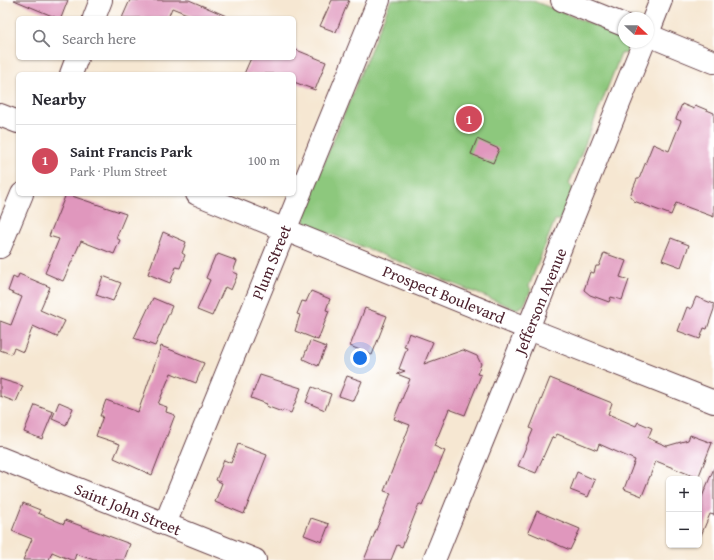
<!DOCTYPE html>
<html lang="en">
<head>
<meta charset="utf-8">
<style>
  body { margin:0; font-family:"Gentium Book Plus",serif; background:#f7f7f7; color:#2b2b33 }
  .controls { position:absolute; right:12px; bottom:12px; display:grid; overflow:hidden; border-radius:6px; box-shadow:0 1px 3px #0004 }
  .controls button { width:36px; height:36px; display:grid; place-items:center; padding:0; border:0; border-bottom:1px solid #e1e1e2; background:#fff; color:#2b2b33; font:20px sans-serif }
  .compass { position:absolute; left:618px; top:12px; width:36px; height:36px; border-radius:50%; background:#fff; box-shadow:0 1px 3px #0004; rotate:112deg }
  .you { position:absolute; left:360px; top:358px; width:14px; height:14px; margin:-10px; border:3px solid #fff; border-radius:50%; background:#1a73e8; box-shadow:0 0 0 6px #1a73e833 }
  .badge { display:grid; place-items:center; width:26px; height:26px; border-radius:50%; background:#d1495b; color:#fff; font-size:13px; font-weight:700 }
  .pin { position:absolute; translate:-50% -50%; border:2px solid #fff; box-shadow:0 1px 4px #0006 }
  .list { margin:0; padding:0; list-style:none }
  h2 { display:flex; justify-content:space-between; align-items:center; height:52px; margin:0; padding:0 16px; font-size:17px }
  h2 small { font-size:13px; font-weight:400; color:#7c7c81 }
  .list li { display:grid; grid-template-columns:26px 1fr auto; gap:12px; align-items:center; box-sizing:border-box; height:72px; padding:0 16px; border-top:1px solid #e1e1e2 }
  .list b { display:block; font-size:15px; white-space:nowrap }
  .list p { margin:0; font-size:13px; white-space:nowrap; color:#7c7c81 }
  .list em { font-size:13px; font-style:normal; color:#7c7c81 }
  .icon { flex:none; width:22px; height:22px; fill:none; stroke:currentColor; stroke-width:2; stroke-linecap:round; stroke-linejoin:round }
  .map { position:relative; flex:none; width:714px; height:560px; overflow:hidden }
  .search { position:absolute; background:#fff; box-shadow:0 1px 3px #0004; left:16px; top:16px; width:280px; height:44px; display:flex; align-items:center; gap:10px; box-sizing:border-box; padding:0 14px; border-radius:6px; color:#7c7c81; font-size:15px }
  .panel { position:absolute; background:#fff; box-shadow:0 1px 3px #0004; left:16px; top:72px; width:280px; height:124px; border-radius:6px }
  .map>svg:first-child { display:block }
</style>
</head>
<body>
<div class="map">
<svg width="714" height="560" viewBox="0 0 714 560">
  <rect width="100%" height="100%" fill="#fff"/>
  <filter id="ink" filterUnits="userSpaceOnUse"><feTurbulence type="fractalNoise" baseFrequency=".025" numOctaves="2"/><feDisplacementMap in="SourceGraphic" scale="8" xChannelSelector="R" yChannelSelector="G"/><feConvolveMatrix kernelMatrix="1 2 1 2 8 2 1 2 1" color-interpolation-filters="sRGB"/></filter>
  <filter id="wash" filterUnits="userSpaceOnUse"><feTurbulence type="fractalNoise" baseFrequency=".012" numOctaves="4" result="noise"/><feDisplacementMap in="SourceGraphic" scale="16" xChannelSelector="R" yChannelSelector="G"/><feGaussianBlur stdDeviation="0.9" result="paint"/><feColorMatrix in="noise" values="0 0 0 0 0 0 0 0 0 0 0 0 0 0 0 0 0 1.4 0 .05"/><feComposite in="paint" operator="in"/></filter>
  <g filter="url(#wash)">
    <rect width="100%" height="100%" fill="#f6e7d2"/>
    <polygon fill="#8dc87d" stroke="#6c7454" points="391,0 531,0 624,37 624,42 631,42 627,53 621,54 569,184 573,189 560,220 555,220 529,286 531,290 524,305 516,309 306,224 303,214"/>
    <g id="blocks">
      <g fill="#e097bd">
        <polygon points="14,0 68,0 61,18 57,18"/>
        <polygon points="130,0 189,0 231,18 197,18 172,8 168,18 122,18"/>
        <polygon points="332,0 349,0 336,32 320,26"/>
        <polygon points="294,49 326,62 315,90 294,82 294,74 244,74 251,58 294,58"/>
        <polygon points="682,104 694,109 695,105 714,113 714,217 676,203 671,215 634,201 630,196 637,179 639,179 653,144 669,151 681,121 676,119"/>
        <polygon points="477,139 499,149 493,163 471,154"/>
        <polygon points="66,194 126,214 116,238 120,240 114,254 81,241 63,281 45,273 59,239 49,236"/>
        <polygon points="163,232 186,242 182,253 185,255 180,268 176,267 170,283 148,274"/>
        <polygon points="671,238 689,245 681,267 662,260"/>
        <polygon points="604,253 626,261 620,277 629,280 622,300 611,297 609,302 590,295 584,290 590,272 594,273 596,266 599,266"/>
        <polygon points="218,254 237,261 233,272 238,274 231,290 225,287 212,316 197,310 210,280 206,278 215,256 217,256"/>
        <polygon points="19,274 50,287 40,310 65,321 57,337 33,326 23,352 14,348 11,354 0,350 0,321 11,325 22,297 8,291 13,277 17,279"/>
        <polygon points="103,276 121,283 113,301 96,295"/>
        <polygon points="311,291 330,299 326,310 329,311 318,340 295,331 300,315 297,314 302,301 306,302"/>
        <polygon points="696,297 714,304 714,309 707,329 704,328 700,339 678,331 687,307 691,309"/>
        <polygon points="153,298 172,306 155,346 134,338"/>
        <polygon points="365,308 387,316 372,355 350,346"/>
        <polygon points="409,333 433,342 424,364 463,350 477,356 481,364 477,374 481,375 465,415 449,409 434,446 445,451 422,506 419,504 402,547 397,545 391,560 364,560 391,493 384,491 410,425 394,419 410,379 397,374 405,371 399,369 407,348 404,347"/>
        <polygon points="310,341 326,347 318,366 303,359"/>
        <polygon points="161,346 204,363 196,383 171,373 158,404 167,407 166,412 175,415 152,475 114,458 120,444 96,436 103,416 100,416 106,400 138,412"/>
        <polygon points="260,375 301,388 291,413 283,410 282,412 266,406 267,404 251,398"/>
        <polygon points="347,376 362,381 354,401 339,396"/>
        <polygon points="550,378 612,403 608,414 636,426 638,422 652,428 648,438 667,446 688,440 690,435 712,443 698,478 656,461 642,496 624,489 635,460 599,444 597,450 557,434 555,438 552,437 536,473 518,466 533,430 530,428"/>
        <polygon points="0,379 23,386 16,402 0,396"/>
        <polygon points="312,387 331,394 325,410 306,402"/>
        <polygon points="59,402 73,408 66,425 52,419"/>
        <polygon points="35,405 53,412 42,439 24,432"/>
        <polygon points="238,444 267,455 244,514 215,502 222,483 216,480 224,460 231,463"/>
        <polygon points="714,468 714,515 710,514 699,540 699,504"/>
        <polygon points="577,472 595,480 588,497 570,490"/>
        <polygon points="23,503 40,510 38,513 64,524 65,520 130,544 124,560 94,560 76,554 74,560 71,560 52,552 49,560 23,560 32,539 12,531"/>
        <polygon points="537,511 580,529 570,550 528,532"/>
        <polygon points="311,518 329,524 322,542 304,535"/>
      </g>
    </g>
  </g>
  <g filter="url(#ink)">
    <use href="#blocks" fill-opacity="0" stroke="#643d44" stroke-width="1"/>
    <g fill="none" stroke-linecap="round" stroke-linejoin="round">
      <defs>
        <g id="minor">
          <polyline points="562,0 624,25"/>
          <polyline points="94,18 101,0"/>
          <polyline points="648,33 661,0"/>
          <polyline points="648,35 714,62"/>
          <polyline points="71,74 77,58"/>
          <polyline points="0,115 18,122"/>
          <polyline points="197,194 529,329 714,402"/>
          <polyline points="0,247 22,194"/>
          <polyline points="0,458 255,560"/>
          <polyline points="165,524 379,0"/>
          <polyline points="434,560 644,42"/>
        </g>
      </defs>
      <use href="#minor" stroke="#643d44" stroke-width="24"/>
      <use href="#minor" stroke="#fff" stroke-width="22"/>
    </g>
  </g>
  <g text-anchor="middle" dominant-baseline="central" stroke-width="4" stroke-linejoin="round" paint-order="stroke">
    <g font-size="16" fill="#4a1f2b" stroke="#fff">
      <text transform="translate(271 262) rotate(-68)">Plum Street</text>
      <text transform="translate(444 294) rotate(22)">Prospect Boulevard</text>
      <text transform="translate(540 301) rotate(-68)">Jefferson Avenue</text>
      <text transform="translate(128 509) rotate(22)">Saint John Street</text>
    </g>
  </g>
</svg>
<div class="controls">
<button>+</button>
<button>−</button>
</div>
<svg class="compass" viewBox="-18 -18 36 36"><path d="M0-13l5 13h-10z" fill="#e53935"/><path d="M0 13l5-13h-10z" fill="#7c7c81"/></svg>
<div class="you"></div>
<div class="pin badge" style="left:469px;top:119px">1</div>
<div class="search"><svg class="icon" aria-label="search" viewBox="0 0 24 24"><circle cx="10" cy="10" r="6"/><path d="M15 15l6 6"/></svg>Search here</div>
<section class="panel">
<h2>Nearby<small></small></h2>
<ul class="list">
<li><span class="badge">1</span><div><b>Saint Francis Park</b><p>Park · Plum Street</p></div><em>100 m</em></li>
</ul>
</section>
</div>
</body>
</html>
